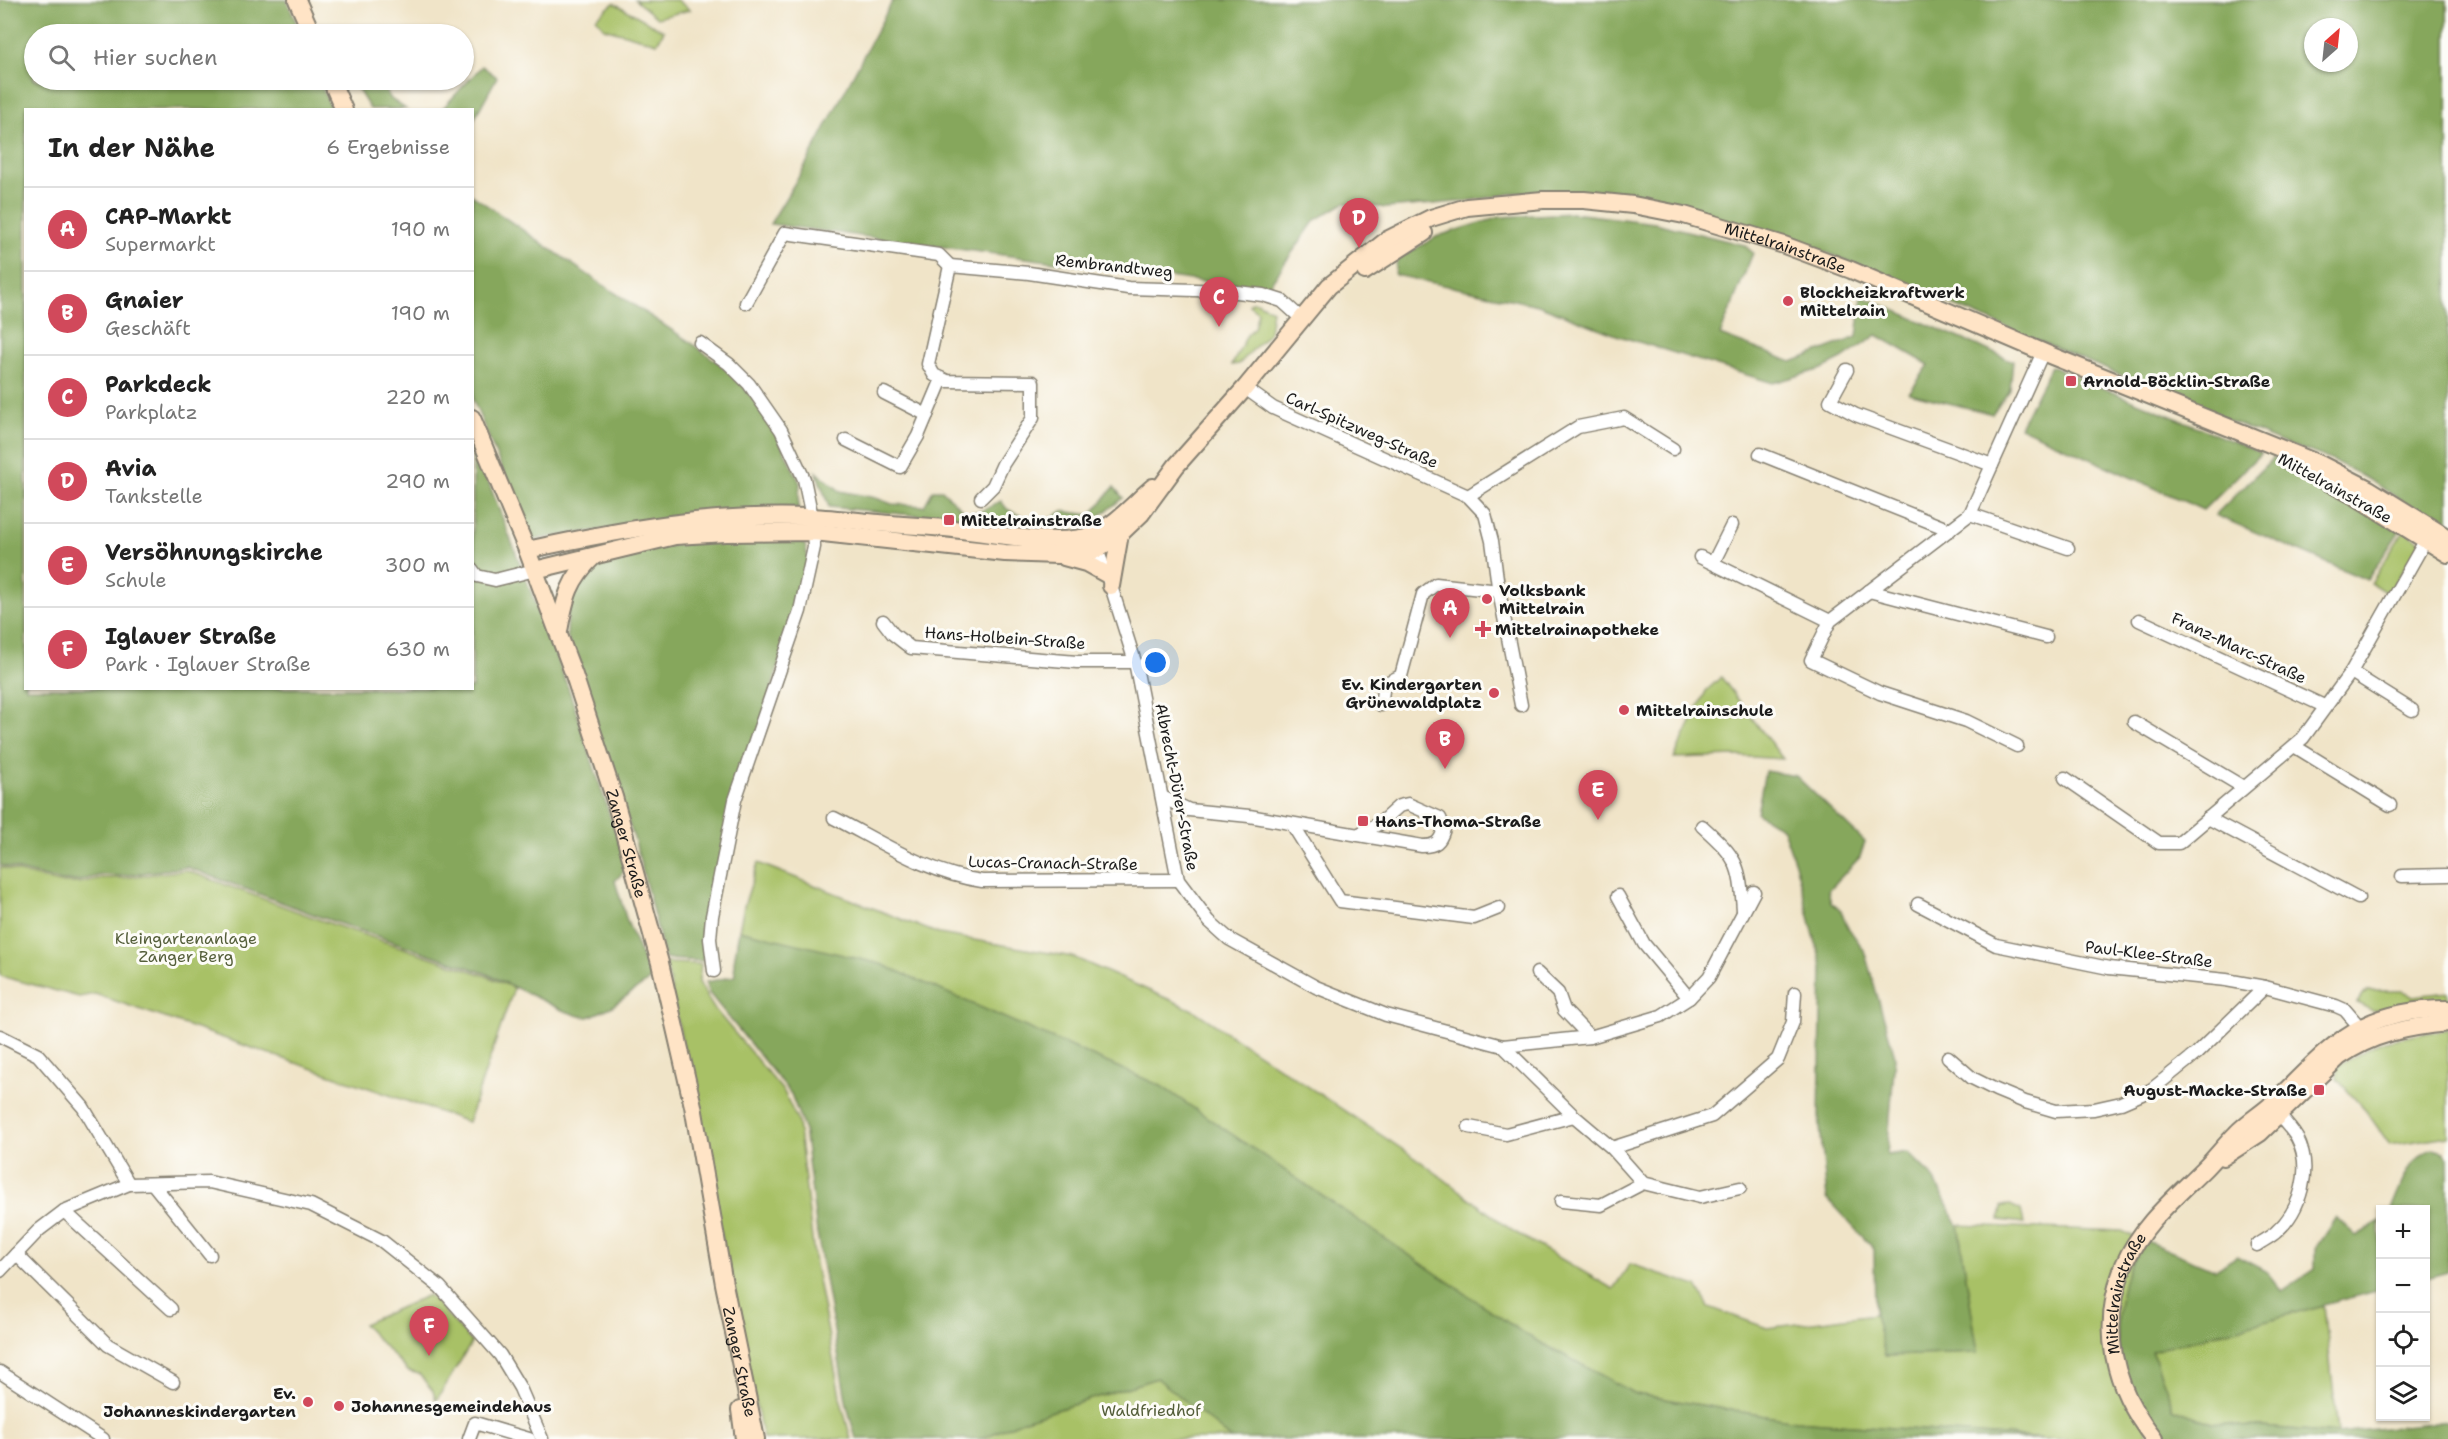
<!DOCTYPE html>
<html lang="de">
<head>
<meta charset="utf-8">
<style>
  body { margin:0; font-family:"Shantell Sans",sans-serif; background:#f2f2f2; color:#222 }
  .controls { position:absolute; right:18px; bottom:18px; display:grid; overflow:hidden; border-radius:0px; box-shadow:0 2px 4px #0004 }
  .controls button { width:54px; height:54px; display:grid; place-items:center; padding:0; border:0; border-bottom:2px solid #e0e0e0; background:#fff; color:#222; font:30px sans-serif }
  .compass { position:absolute; left:2304px; top:18px; width:54px; height:54px; border-radius:50%; background:#fff; box-shadow:0 2px 4px #0004; rotate:27deg }
  .you { position:absolute; left:1156px; top:663px; width:21px; height:21px; margin:-15px; border:4px solid #fff; border-radius:50%; background:#1a73e8; box-shadow:0 0 0 9px #1a73e833 }
  .badge { display:grid; place-items:center; width:39px; height:39px; border-radius:50%; background:#d1495b; color:#fff; font-size:20px; font-weight:700 }
  .pin { position:absolute; translate:-50% -50px; filter:drop-shadow(0 2px 3px #0008) }
  .pin::after { content:''; position:absolute; top:32px; width:21px; height:18px; background:inherit; clip-path:polygon(0 0,100% 0,50% 100%) }
  .list { margin:0; padding:0; list-style:none }
  h2 { display:flex; justify-content:space-between; align-items:center; height:78px; margin:0; padding:0 24px; font-size:26px }
  h2 small { font-size:20px; font-weight:400; color:#767676 }
  .list li { display:grid; grid-template-columns:39px 1fr auto; gap:18px; align-items:center; box-sizing:border-box; height:84px; padding:0 24px; border-top:2px solid #e0e0e0 }
  .list b { display:block; font-size:22px; white-space:nowrap }
  .list p { margin:0; font-size:20px; white-space:nowrap; color:#767676 }
  .list em { font-size:20px; font-style:normal; color:#767676 }
  .icon { flex:none; width:33px; height:33px; fill:none; stroke:currentColor; stroke-width:2; stroke-linecap:round; stroke-linejoin:round }
  .map { position:relative; flex:none; width:2448px; height:1439px; overflow:hidden }
  .search { position:absolute; background:#fff; box-shadow:0 2px 4px #0004; left:24px; top:24px; width:450px; height:66px; display:flex; align-items:center; gap:15px; box-sizing:border-box; padding:0 21px; border-radius:33px; color:#767676; font-size:22px }
  .panel { position:absolute; background:#fff; box-shadow:0 2px 4px #0004; left:24px; top:108px; width:450px; height:582px; border-radius:0px }
  .map>svg:first-child { display:block }
</style>
</head>
<body>
<div class="map">
<svg width="2448" height="1439" viewBox="0 0 2448 1439">
  <rect width="100%" height="100%" fill="#fdfcf7"/>
  <filter id="ink" filterUnits="userSpaceOnUse"><feTurbulence type="fractalNoise" baseFrequency=".0167" numOctaves="2"/><feDisplacementMap in="SourceGraphic" scale="12" xChannelSelector="R" yChannelSelector="G"/><feConvolveMatrix kernelMatrix="1 2 1 2 8 2 1 2 1" color-interpolation-filters="sRGB"/></filter>
  <filter id="wash" filterUnits="userSpaceOnUse"><feTurbulence type="fractalNoise" baseFrequency=".008" numOctaves="4" result="noise"/><feDisplacementMap in="SourceGraphic" scale="24" xChannelSelector="R" yChannelSelector="G"/><feGaussianBlur stdDeviation="1.35" result="paint"/><feColorMatrix in="noise" values="0 0 0 0 0 0 0 0 0 0 0 0 0 0 0 0 0 1.4 0 .05"/><feComposite in="paint" operator="in"/></filter>
  <g filter="url(#wash)">
    <rect width="100%" height="100%" fill="#f0e4c8"/>
    <g fill="#a8c166" stroke="#626e41" stroke-width="1.5">
      <polygon points="635,0 677,0 690,10 657,18"/>
      <polygon points="614,3 664,31 657,43 604,28 596,18"/>
      <polygon points="1251,302 1257,302 1272,310 1269,333 1239,364 1232,365 1247,335 1254,328 1258,312 1249,305"/>
      <polygon points="2404,530 2421,542 2388,594 2371,583"/>
      <polygon points="1721,677 1783,759 1735,756 1674,758 1706,691"/>
      <polygon points="758,863 939,934 1073,957 1193,1010 1420,1161 1513,1231 1613,1289 1630,1264 1697,1286 1709,1307 1767,1328 1875,1314 1886,1356 1978,1353 1958,1225 2122,1231 2133,1236 2147,1439 2048,1439 1795,1421 1636,1394 757,935 739,930 744,906"/>
      <polygon points="0,867 60,883 79,883 102,878 122,878 186,870 323,921 484,975 514,988 468,1122 95,994 79,997 0,976"/>
      <polygon points="666,963 701,964 699,982 713,1007 784,1092 798,1122 815,1264 841,1401 851,1439 763,1439"/>
      <polygon points="2369,991 2403,991 2414,996 2448,992 2448,1003 2390,1007 2373,1011 2357,1003 2363,994"/>
      <polygon points="2448,1029 2448,1136 2390,1145 2366,1111 2337,1079 2338,1066 2379,1042"/>
      <polygon points="2010,1205 2021,1210 2024,1223 2000,1220 2002,1206"/>
      <polygon points="429,1295 472,1342 436,1401 433,1391 419,1374 408,1371 363,1324"/>
      <polygon points="2324,1305 2338,1433 2212,1423 2174,1409 2152,1351"/>
      <polygon points="1157,1378 1232,1439 980,1439 1025,1420"/>
    </g>
    <g fill="#86a75b" stroke="#51623c" stroke-width="1.5" fill-rule="evenodd">
      <polygon points="0,0 287,0 301,34 34,34 34,80 319,80 331,109 26,110 26,688 472,688 473,442 569,690 627,868 615,881 627,921 651,979 611,1007 589,1017 579,1016 562,1010 485,973 318,916 187,867 120,876 102,875 78,881 61,881 0,865"/>
      <path d="M893,0H2447L2448,532C2396,498 2349,460 2288,445L1799,241L1740,224L1584,193L1521,192L1468,201L1387,208L1344,203L1315,220L1266,290L770,224L805,166ZM2313,27H2349V63H2313Z"/>
      <polygon points="482,66 497,77 473,121 472,110 442,109"/>
      <polygon points="352,80 378,80 391,99 406,109 370,109"/>
      <polygon points="472,195 600,283 687,340 734,374 771,423 800,483 798,508 728,512 532,540 473,400"/>
      <polygon points="1573,213 1655,223 1744,245 1753,253 1720,335 1792,362 1857,337 1862,296 2013,361 2010,390 1992,414 1909,393 1929,365 1877,335 1842,359 1822,369 1773,383 1619,336 1538,305 1395,275 1397,259 1438,236 1500,217"/>
      <polygon points="2051,366 2057,369 2261,453 2203,510 2020,427"/>
      <polygon points="2273,458 2365,505 2401,529 2367,580 2215,515"/>
      <polygon points="816,471 840,491 876,498 892,504 924,506 933,490 942,490 966,513 982,511 1001,501 1007,509 1035,523 1044,523 1062,511 1091,515 1114,487 1123,498 1097,518 1040,527 829,507"/>
      <polygon points="799,539 805,545 809,562 709,902 703,961 665,959 635,841 595,728 567,636 568,603 582,577 612,558 650,548 711,541"/>
      <polygon points="1765,771 1796,776 1865,842 1860,857 1828,891 1831,903 1841,910 1847,926 1864,950 1895,1056 1887,1155 1908,1152 1933,1177 1958,1225 1978,1353 1885,1356 1875,1314 1874,1249 1827,1199 1819,1116 1822,966 1795,863 1783,829 1757,813"/>
      <polygon points="739,930 881,964 1161,1086 1525,1334 1636,1394 1795,1421 2048,1439 1232,1439 1157,1378 1025,1420 980,1439 856,1439 847,1406 817,1233 804,1129 791,1094 708,992 706,982 735,976 734,962"/>
      <path d="M2433,1149L2444,1152L2448,1157V1272L2426,1278V1210L2391,1209C2401,1187 2408,1157 2433,1149Z"/>
      <path d="M2336,1217L2356,1236L2380,1222V1290L2152,1351L2174,1409L2212,1423L2338,1433L2448,1421V1439H2164C2150,1425 2126,1387 2122,1368C2115,1341 2117,1308 2124,1281C2128,1267 2138,1253 2144,1240L2215,1270L2237,1256L2267,1272L2282,1291L2315,1269V1249Z"/>
    </g>
  </g>
  <g filter="url(#ink)">
    <g fill="none" stroke-linecap="round" stroke-linejoin="round">
      <defs>
        <g id="street">
          <polyline points="746,303 785,233 939,255 950,266"/>
          <polyline points="700,343 729,364 749,384 781,430 804,479 812,517 814,547 800,611 735,800 712,916 710,939 714,971"/>
          <polyline points="1847,370 1830,401 1856,415 1992,465"/>
          <polyline points="1245,388 1273,408 1468,496 1578,427 1624,418 1673,449"/>
          <polyline points="884,393 927,415"/>
          <polyline points="846,440 900,467 918,436 942,379"/>
          <polyline points="1760,454 1950,530"/>
          <polyline points="1468,496 1485,514 1492,541 1498,586 1521,705"/>
          <polyline points="981,498 993,486 1003,464 1033,418 1033,382 947,381 934,375 928,364 950,266 1029,273 1128,288 1228,291 1263,295 1282,301 1303,320"/>
          <polyline points="1970,514 2068,548"/>
          <polyline points="1094,542 1111,586 1135,662 1178,880 1209,921 1229,939 1316,987 1386,1015 1503,1046 1590,1037 1661,1016 1689,998 1709,977 1754,892"/>
          <polyline points="1700,557 1830,621"/>
          <polyline points="1713,563 1732,525"/>
          <polyline points="472,569 477,576 495,580 535,570"/>
          <polyline points="1869,591 2046,637"/>
          <polyline points="2139,620 2324,706"/>
          <polyline points="883,621 893,634 911,648 1077,662 1135,662"/>
          <polyline points="2351,672 2412,710"/>
          <polyline points="1381,705 1384,684 1401,676 1423,594 1436,584 1499,591"/>
          <polyline points="2134,722 2243,787"/>
          <polyline points="2017,746 1966,721 1880,693 1811,660 1830,621 1970,514 2043,352"/>
          <polyline points="2294,746 2390,805"/>
          <polyline points="2065,778 2159,843 2179,843 2303,738 2351,672 2429,534"/>
          <path d="M1162,797L1189,810L1249,816L1422,846C1436,846 1440,842 1444,829L1440,818L1408,804L1399,806L1379,824L1357,835"/>
          <path d="M834,818C881,842 929,874 982,881L1178,880"/>
          <polyline points="2208,818 2358,898"/>
          <polyline points="1292,824 1340,901 1474,918 1499,908"/>
          <path d="M1702,826C1737,858 1740,863 1743,910"/>
          <polyline points="2402,876 2448,875"/>
          <polyline points="1618,896 1644,944 1689,998"/>
          <polyline points="1918,904 1996,945 2109,968 2226,980 2265,987 2336,1006 2345,1010 2365,1033"/>
          <polyline points="1537,973 1558,993 1564,1010 1590,1037"/>
          <polyline points="0,1036 38,1055 83,1107 129,1184"/>
          <polyline points="1503,1046 1574,1116 1612,1148 1643,1183 1700,1197 1740,1188"/>
          <polyline points="1948,1057 1972,1078 1996,1090 2025,1102 2056,1111 2094,1109 2121,1103 2151,1090 2197,1053 2265,987"/>
          <polyline points="1469,1127 1506,1134 1574,1116"/>
          <polyline points="1612,1148 1712,1116 1778,1059 1793,1022 1795,993"/>
          <polyline points="153,1184 210,1255"/>
          <polyline points="1561,1201 1601,1205 1643,1183"/>
          <polyline points="64,1211 171,1309"/>
          <path d="M2257,1245C2263,1240 2271,1237 2276,1232C2301,1210 2313,1168 2297,1138C2291,1128 2281,1118 2273,1109"/>
          <polyline points="16,1254 108,1345 173,1382"/>
          <polyline points="0,1271 39,1230 64,1211 129,1184 209,1182 311,1205 382,1241 440,1287 500,1355 520,1388 542,1439"/>
          <polyline points="0,1372 103,1439"/>
          <polyline points="469,1439 475,1423 529,1439"/>
        </g>
        <g id="secondary">
          <polyline points="297,0 312,34"/>
          <polyline points="331,80 344,110"/>
          <polyline points="1365,271 1424,233"/>
          <path id="s1" d="M472,418L527,550L574,675L614,797L660,963L693,1106L724,1284L756,1439"/>
          <polyline points="2290,462 2358,498 2448,554"/>
          <path d="M527,550C624,529 712,513 811,517C834,518 857,521 879,523C907,526 934,526 961,530C996,534 1060,547 1092,535C1115,526 1135,502 1153,487"/>
          <polyline points="1064,557 1086,563 1106,574"/>
          <path id="s2" d="M535,570L675,536L726,533L814,532L1005,553L1057,555L1096,550L1120,534L1141,514L1176,466L1245,388L1329,286L1387,240L1431,218L1467,207L1543,200H1584L1633,205L1684,215L1784,245L1851,270L2052,356L2322,465L2369,489L2448,538"/>
          <polyline points="1111,586 1120,534"/>
          <path d="M559,631C565,598 569,579 594,556"/>
          <path d="M2223,1157L2260,1133L2339,1057C2373,1033 2408,1027 2448,1023"/>
          <polyline points="740,1410 744,1439"/>
          <path id="s3" d="M2154,1439C2113,1387 2099,1328 2124,1265C2141,1225 2176,1197 2205,1168C2216,1157 2225,1145 2236,1134C2246,1123 2260,1115 2271,1105C2300,1078 2328,1044 2364,1026C2390,1013 2420,1009 2448,1009"/>
        </g>
      </defs>
      <use href="#street" stroke="#868072" stroke-width="15"/>
      <use href="#secondary" stroke="#868072" stroke-width="20"/>
      <use href="#street" stroke="#fff" stroke-width="12"/>
      <use href="#secondary" stroke="#ffe4c6" stroke-width="16"/>
    </g>
  </g>
  <g fill="#d1495b" stroke="#fdfcf7" stroke-width="2">
    <circle cx="1788" cy="301" r="6"/>
    <rect x="2065" y="375" width="12" height="12" rx="3"/>
    <rect x="943" y="514" width="12" height="12" rx="3"/>
    <circle cx="1487" cy="599" r="6"/>
    <path d="M1480 620h6v6h6v6h-6v6h-6v-6h-6v-6h6z"/>
    <circle cx="1494" cy="693" r="6"/>
    <circle cx="1624" cy="710" r="6"/>
    <rect x="1357" y="815" width="12" height="12" rx="3"/>
    <rect x="2313" y="1084" width="12" height="12" rx="3"/>
    <circle cx="308" cy="1402" r="6"/>
    <circle cx="339" cy="1406" r="6"/>
  </g>
  <g text-anchor="middle" dominant-baseline="central" stroke-width="6" stroke-linejoin="round" paint-order="stroke">
    <g font-size="16" fill="#1c1c1c" stroke="#fdfcf7">
      <text stroke="none"><textPath href="#s2" startOffset="1406">Mittelrainstraße</textPath></text>
      <text transform="translate(1114 266) rotate(6)">Rembrandtweg</text>
      <text transform="translate(1362 430) rotate(24)">Carl-Spitzweg-Straße</text>
      <text transform="translate(2335 488) rotate(29)">Mittelrainstraße</text>
      <text transform="translate(1005 638) rotate(4)">Hans-Holbein-Straße</text>
      <text transform="translate(2239 648) rotate(25)">Franz-Marc-Straße</text>
      <text transform="translate(1177 787) rotate(79)">Albrecht-Dürer-Straße</text>
      <text stroke="none"><textPath href="#s1" startOffset="453">Zanger Straße</textPath></text>
      <text transform="translate(1053 863) rotate(1)">Lucas-Cranach-Straße</text>
      <text transform="translate(2149 954) rotate(7)">Paul-Klee-Straße</text>
      <text stroke="none"><textPath href="#s3" startOffset="158">Mittelrainstraße</textPath></text>
      <text stroke="none"><textPath href="#s1" startOffset="984">Zanger Straße</textPath></text>
    </g>
    <g font-size="16" font-weight="bold" fill="#1c1c1c" stroke="#fdfcf7" text-anchor="start">
      <text x="1800" y="292">Blockheizkraftwerk<tspan x="1800" dy="18">Mittelrain</tspan></text>
      <text x="2083" y="381">Arnold-Böcklin-Straße</text>
      <text x="961" y="520">Mittelrainstraße</text>
      <text x="1499" y="590">Volksbank<tspan x="1499" dy="18">Mittelrain</tspan></text>
      <text x="1495" y="629">Mittelrainapotheke</text>
      <text x="1482" y="684" text-anchor="end">Ev. Kindergarten<tspan x="1482" dy="18">Grünewaldplatz</tspan></text>
      <text x="1636" y="710">Mittelrainschule</text>
      <text x="1375" y="821">Hans-Thoma-Straße</text>
      <text x="2307" y="1090" text-anchor="end">August-Macke-Straße</text>
      <text x="296" y="1393" text-anchor="end">Ev.<tspan x="296" dy="18">Johanneskindergarten</tspan></text>
      <text x="351" y="1406">Johannesgemeindehaus</text>
    </g>
    <g font-size="16" fill="#545e3a" stroke="#fdfcf7">
      <text x="186" y="938">Kleingartenanlage<tspan x="186" dy="18">Zanger Berg</tspan></text>
      <text x="1151" y="1410">Waldfriedhof</text>
    </g>
  </g>
</svg>
<div class="controls">
<button>+</button>
<button>−</button>
<button><svg class="icon" aria-label="locate" viewBox="0 0 24 24"><circle cx="12" cy="12" r="6"/><path d="M12 2v4M12 18v4M2 12h4M18 12h4"/></svg></button>
<button><svg class="icon" aria-label="layers" viewBox="0 0 24 24"><path d="M12 4l9 5-9 5-9-5zM3 14l9 5 9-5"/></svg></button>
</div>
<svg class="compass" viewBox="-18 -18 36 36"><path d="M0-13l5 13h-10z" fill="#e53935"/><path d="M0 13l5-13h-10z" fill="#767676"/></svg>
<div class="you"></div>
<div class="pin badge" style="left:1450px;top:638px">A</div>
<div class="pin badge" style="left:1445px;top:769px">B</div>
<div class="pin badge" style="left:1219px;top:327px">C</div>
<div class="pin badge" style="left:1359px;top:248px">D</div>
<div class="pin badge" style="left:1598px;top:820px">E</div>
<div class="pin badge" style="left:429px;top:1356px">F</div>
<div class="search"><svg class="icon" aria-label="search" viewBox="0 0 24 24"><circle cx="10" cy="10" r="6"/><path d="M15 15l6 6"/></svg>Hier suchen</div>
<section class="panel">
<h2>In der Nähe<small>6 Ergebnisse</small></h2>
<ul class="list">
<li><span class="badge">A</span><div><b>CAP-Markt</b><p>Supermarkt</p></div><em>190 m</em></li>
<li><span class="badge">B</span><div><b>Gnaier</b><p>Geschäft</p></div><em>190 m</em></li>
<li><span class="badge">C</span><div><b>Parkdeck</b><p>Parkplatz</p></div><em>220 m</em></li>
<li><span class="badge">D</span><div><b>Avia</b><p>Tankstelle</p></div><em>290 m</em></li>
<li><span class="badge">E</span><div><b>Versöhnungskirche</b><p>Schule</p></div><em>300 m</em></li>
<li><span class="badge">F</span><div><b>Iglauer Straße</b><p>Park · Iglauer Straße</p></div><em>630 m</em></li>
</ul>
</section>
</div>
</body>
</html>
